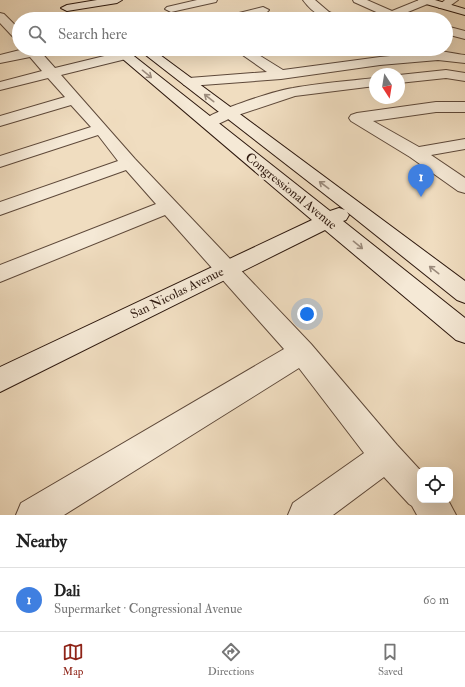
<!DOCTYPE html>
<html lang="en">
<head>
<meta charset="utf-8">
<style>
  body { margin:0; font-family:"IM FELL Double Pica",serif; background:#f2f2f2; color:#222 }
  .controls { position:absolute; right:12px; bottom:12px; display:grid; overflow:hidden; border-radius:8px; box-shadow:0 4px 16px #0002 }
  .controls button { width:36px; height:36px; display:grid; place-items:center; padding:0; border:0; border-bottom:1px solid #e0e0e0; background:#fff; color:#222; font:20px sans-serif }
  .compass { position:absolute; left:369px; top:68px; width:36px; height:36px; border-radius:50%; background:#fff; box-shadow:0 4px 16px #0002; rotate:168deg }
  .you { position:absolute; left:307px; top:314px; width:14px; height:14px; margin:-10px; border:3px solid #fff; border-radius:50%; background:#1a73e8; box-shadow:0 0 0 6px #1a73e833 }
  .badge { display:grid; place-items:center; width:26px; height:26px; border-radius:50%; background:#8f2418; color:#fff; font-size:13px; font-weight:700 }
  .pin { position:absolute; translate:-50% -33px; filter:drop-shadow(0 1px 2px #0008) }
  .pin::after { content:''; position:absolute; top:21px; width:14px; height:12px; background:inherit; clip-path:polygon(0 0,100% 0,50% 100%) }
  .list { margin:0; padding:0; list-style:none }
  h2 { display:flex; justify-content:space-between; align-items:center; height:52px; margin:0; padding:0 16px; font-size:17px }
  h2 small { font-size:13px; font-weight:400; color:#767676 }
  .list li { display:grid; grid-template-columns:26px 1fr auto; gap:12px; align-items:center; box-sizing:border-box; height:64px; padding:0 16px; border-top:1px solid #e0e0e0 }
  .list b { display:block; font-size:15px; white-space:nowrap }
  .list p { margin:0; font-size:13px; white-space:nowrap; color:#767676 }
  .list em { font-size:13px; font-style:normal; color:#767676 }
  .icon { flex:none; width:22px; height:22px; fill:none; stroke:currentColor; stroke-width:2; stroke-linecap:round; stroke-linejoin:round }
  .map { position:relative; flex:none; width:465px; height:515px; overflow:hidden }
  .search { position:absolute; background:#fff; box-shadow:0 4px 16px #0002; left:12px; right:12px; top:12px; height:44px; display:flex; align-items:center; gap:10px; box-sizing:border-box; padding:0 14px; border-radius:22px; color:#767676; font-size:15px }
  .sheet { height:116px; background:#fff }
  nav { display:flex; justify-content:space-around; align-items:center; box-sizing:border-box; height:56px; border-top:1px solid #e0e0e0; background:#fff; font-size:11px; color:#767676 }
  nav a { display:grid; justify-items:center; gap:2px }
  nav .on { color:#8f2418 }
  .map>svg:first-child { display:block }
</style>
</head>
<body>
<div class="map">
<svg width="465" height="515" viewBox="0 0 465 515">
  <rect width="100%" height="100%" fill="#f0ddc0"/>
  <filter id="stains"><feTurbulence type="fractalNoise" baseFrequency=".005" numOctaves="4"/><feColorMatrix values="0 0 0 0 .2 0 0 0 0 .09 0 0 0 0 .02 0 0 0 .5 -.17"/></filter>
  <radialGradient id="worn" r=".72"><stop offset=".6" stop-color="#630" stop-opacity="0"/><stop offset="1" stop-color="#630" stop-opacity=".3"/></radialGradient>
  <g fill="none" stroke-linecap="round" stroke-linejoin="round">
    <defs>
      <g id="street">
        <polygon points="197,0 217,0 216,2 171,12 165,9 167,7"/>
        <path d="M303,0H315L329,12L340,17L342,19C324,19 314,15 303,0Z"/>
        <polygon points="353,0 367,0 392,11 419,0 431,1 430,3 403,14 412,17 414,19 386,19 384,18 383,15 354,2"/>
        <polygon points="445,0 458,0 447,8 439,8 438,6"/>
        <polygon points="263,7 269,10 267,12 241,19 221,19 223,17"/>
        <polygon points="0,13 4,14 19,29 19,40 15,39 0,23"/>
        <polygon points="446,26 465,31 465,39 446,34"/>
        <polygon points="24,49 38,49 55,68 125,51 130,52 132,55 130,58 61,75 135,159 311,344 397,445 420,470 420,500 448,500 456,515 417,515 412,506 409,504 384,477 333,515 288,515 293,503 364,453 299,368 64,515 16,515 21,503 284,349 165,215 0,282 0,265 156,204 126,170 0,215 0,202 118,161 98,135 0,167 0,156 91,127 71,105 0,126 0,116 65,97 48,78 0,90 0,82 42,71 30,57 0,63 0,55"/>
        <path d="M234,49H249L283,70L380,57L422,53L419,49C435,49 449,53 465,55V63L438,60L380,65L281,79L189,86L184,85L182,82L184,79L189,78L267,72Z"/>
        <polygon points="446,70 465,73 465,81 446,78 399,83 399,75"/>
        <path d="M375,78V86L295,96L235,116L214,126L208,128L202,126L200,123C207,112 278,90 293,88C320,83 348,81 375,78Z"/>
        <polygon points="436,102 465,102 465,112 436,112 373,121 419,147 465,139 465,149 431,155 465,178 465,193 458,191 410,157 351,121 349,118 351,115 357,113"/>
      </g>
      <g id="secondary">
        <polygon points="97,0 122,0 117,3 67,11 61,8 67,5"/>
        <polygon points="418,0 435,0 465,9 465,15 419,2"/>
        <polygon points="111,49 125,49 330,211 339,208 345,210 138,49 152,49 465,281 465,303 457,300 347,212 349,215 346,220 343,221 465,318 465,343 456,340 325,230 0,392 0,367 312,220"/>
      </g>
    </defs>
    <use href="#street" stroke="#5e493a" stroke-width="2"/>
    <use href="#secondary" stroke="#2d180e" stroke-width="2"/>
    <use href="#street" fill="#f5e9d6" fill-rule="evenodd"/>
    <use href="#secondary" fill="#f5e9d6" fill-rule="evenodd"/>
  </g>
  <defs><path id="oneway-shaft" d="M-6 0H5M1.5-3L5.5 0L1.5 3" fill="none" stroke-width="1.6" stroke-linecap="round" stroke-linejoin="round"/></defs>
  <g stroke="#9b8b7c">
    <use href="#oneway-shaft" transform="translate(147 74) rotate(39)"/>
    <use href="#oneway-shaft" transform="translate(209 98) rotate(-142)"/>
    <use href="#oneway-shaft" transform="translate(324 185) rotate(-143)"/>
    <use href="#oneway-shaft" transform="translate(358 245) rotate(39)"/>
    <use href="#oneway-shaft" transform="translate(434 270) rotate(-142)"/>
  </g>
  <g text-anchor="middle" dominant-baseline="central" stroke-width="3.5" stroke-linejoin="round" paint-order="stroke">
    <g font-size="13" fill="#2d180e" stroke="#f5e9d6">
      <text transform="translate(291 191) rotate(39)">Congressional Avenue</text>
      <text transform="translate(177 293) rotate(-26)">San Nicolas Avenue</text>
    </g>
  </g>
  <rect width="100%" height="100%" filter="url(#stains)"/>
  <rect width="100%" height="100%" fill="url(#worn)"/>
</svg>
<div class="controls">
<button><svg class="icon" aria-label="locate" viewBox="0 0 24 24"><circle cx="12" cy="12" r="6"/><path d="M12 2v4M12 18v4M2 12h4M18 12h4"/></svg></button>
</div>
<svg class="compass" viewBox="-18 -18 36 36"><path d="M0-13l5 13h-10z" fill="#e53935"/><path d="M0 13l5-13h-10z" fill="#767676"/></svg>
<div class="you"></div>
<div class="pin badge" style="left:421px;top:197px;background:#3f7fe0">1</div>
<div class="search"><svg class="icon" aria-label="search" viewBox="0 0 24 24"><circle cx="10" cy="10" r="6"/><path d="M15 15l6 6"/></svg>Search here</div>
</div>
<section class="sheet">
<h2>Nearby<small></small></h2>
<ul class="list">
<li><span class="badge" style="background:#3f7fe0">1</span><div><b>Dali</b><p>Supermarket · Congressional Avenue</p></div><em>60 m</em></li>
</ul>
</section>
<nav>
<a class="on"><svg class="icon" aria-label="map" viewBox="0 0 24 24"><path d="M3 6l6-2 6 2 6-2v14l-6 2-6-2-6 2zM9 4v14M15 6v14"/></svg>Map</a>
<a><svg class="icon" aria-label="directions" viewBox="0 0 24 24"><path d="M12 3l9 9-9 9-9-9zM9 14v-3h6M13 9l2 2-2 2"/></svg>Directions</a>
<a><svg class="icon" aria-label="saved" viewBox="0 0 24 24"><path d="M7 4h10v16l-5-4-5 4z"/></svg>Saved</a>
</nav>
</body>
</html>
